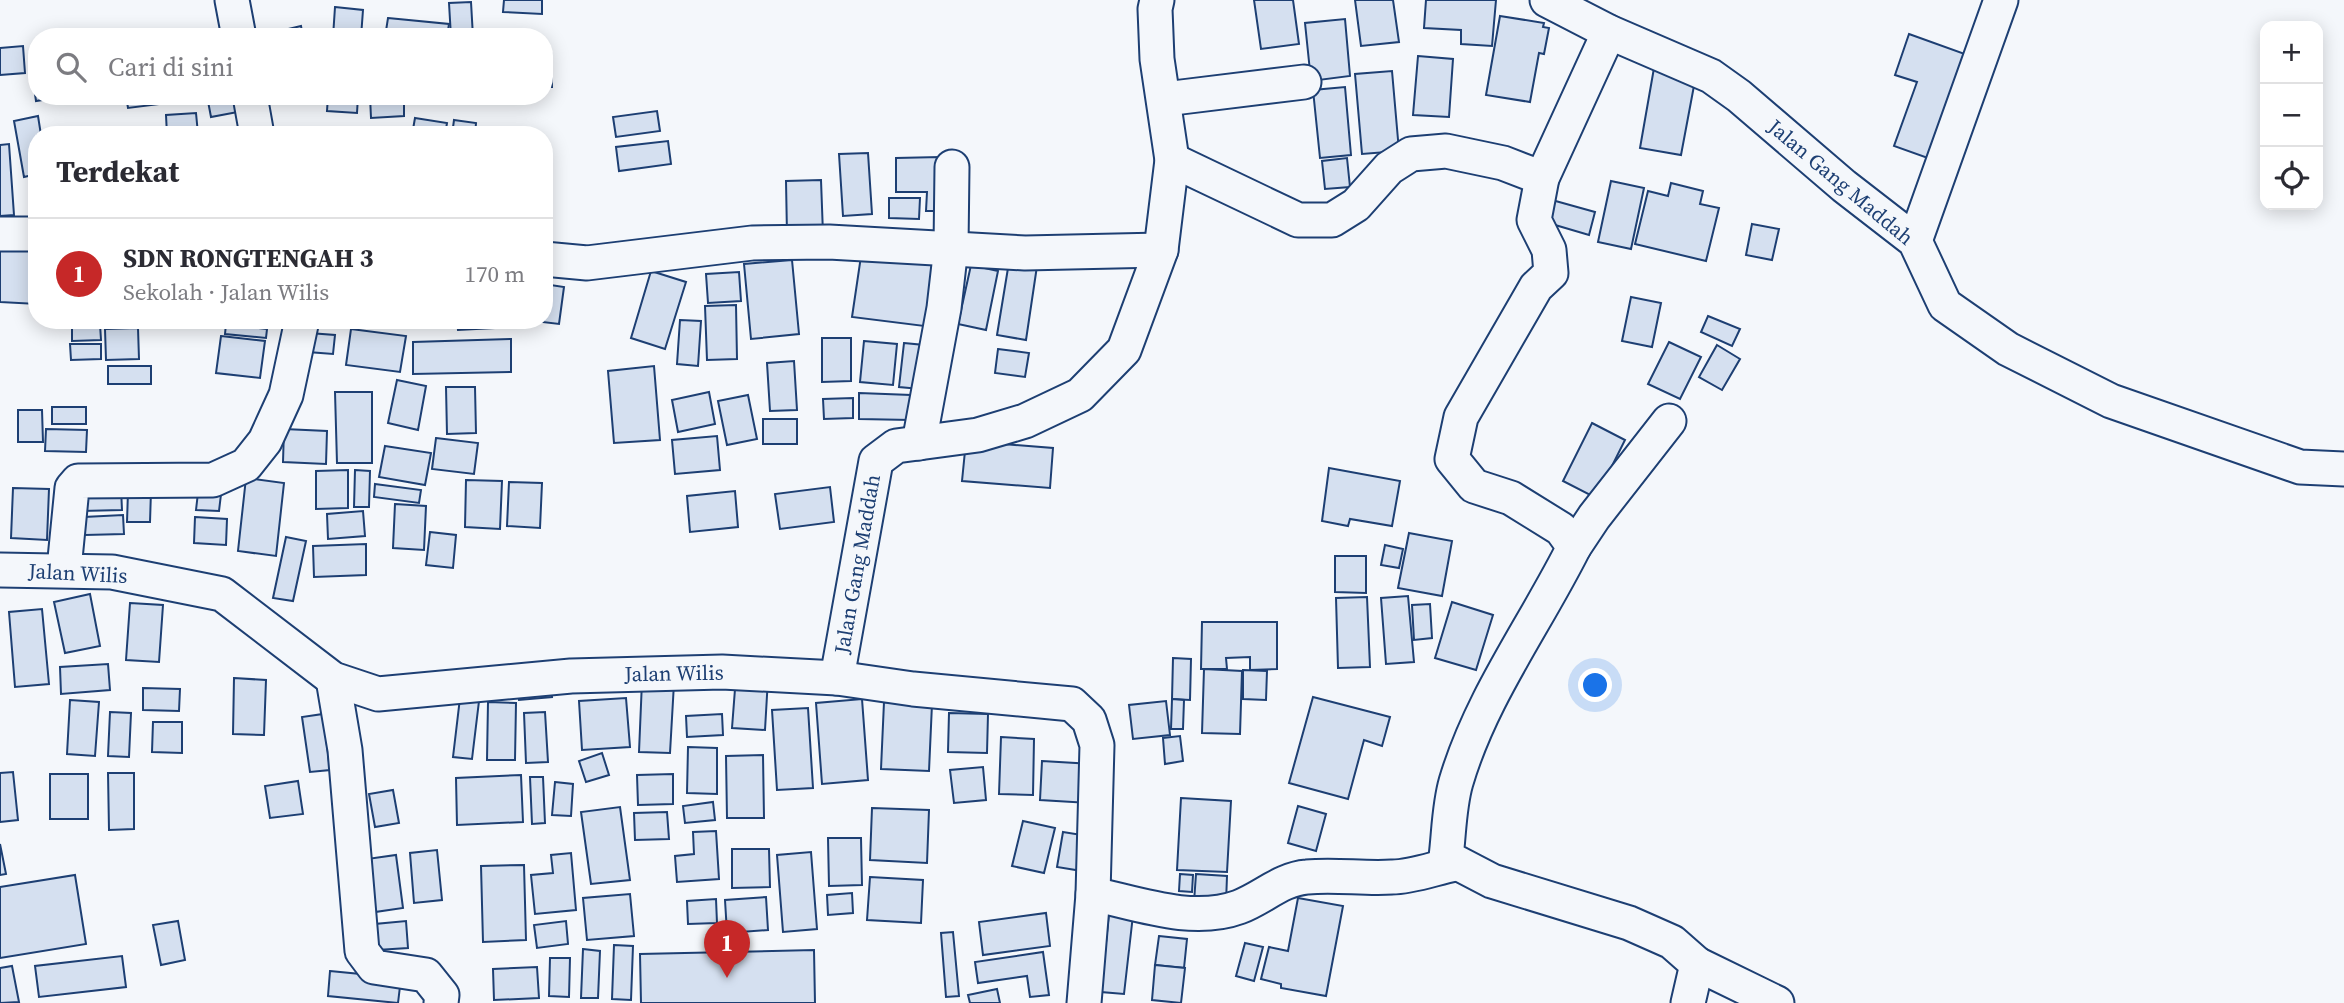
<!DOCTYPE html>
<html lang="id">
<head>
<meta charset="utf-8">
<style>
  body { margin:0; font-family:"Source Serif 4",serif; background:#f7f7f7; color:#2b2b33 }
  .controls { position:absolute; right:21px; top:21px; display:grid; overflow:hidden; border-radius:14px; box-shadow:0 4px 18px #0003 }
  .controls button { width:63px; height:63px; display:grid; place-items:center; padding:0; border:0; border-bottom:2px solid #e1e1e2; background:#fff; color:#2b2b33; font:35px sans-serif }
  .you { position:absolute; left:1596px; top:686px; width:24px; height:24px; margin:-18px; border:5px solid #fff; border-radius:50%; background:#1a73e8; box-shadow:0 0 0 10px #1a73e833 }
  .badge { display:grid; place-items:center; width:46px; height:46px; border-radius:50%; background:#c62828; color:#fff; font-size:23px; font-weight:700 }
  .pin { position:absolute; translate:-50% -58px; filter:drop-shadow(0 2px 4px #0008) }
  .pin::after { content:''; position:absolute; top:37px; width:24px; height:21px; background:inherit; clip-path:polygon(0 0,100% 0,50% 100%) }
  .list { margin:0; padding:0; list-style:none }
  h2 { display:flex; justify-content:space-between; align-items:center; height:91px; margin:0; padding:0 28px; font-size:30px }
  h2 small { font-size:23px; font-weight:400; color:#7c7c81 }
  .list li { display:grid; grid-template-columns:46px 1fr auto; gap:21px; align-items:center; box-sizing:border-box; height:112px; padding:0 28px; border-top:2px solid #e1e1e2 }
  .list b { display:block; font-size:26px; white-space:nowrap }
  .list p { margin:0; font-size:23px; white-space:nowrap; color:#7c7c81 }
  .list em { font-size:23px; font-style:normal; color:#7c7c81 }
  .icon { flex:none; width:38px; height:38px; fill:none; stroke:currentColor; stroke-width:2; stroke-linecap:round; stroke-linejoin:round }
  .map { position:relative; flex:none; width:2344px; height:1003px; overflow:hidden }
  .search { position:absolute; background:#fff; box-shadow:0 4px 18px #0003; left:28px; top:28px; width:525px; height:77px; display:flex; align-items:center; gap:18px; box-sizing:border-box; padding:0 24px; border-radius:28px; color:#7c7c81; font-size:26px }
  .panel { position:absolute; background:#fff; box-shadow:0 4px 18px #0003; left:28px; top:126px; width:525px; height:203px; border-radius:28px }
  .map>svg:first-child { display:block }
</style>
</head>
<body>
<div class="map">
<svg width="2344" height="1003" viewBox="0 0 2344 1003">
  <rect width="100%" height="100%" fill="#f4f7fb"/>
  <g fill="#d5e0f0" stroke="#1d3f73" stroke-width="2">
    <polygon points="504,0 542,0 542,14 503,12"/>
    <polygon points="1254,0 1293,0 1299,44 1261,49"/>
    <polygon points="1355,0 1393,0 1399,42 1361,46"/>
    <polygon points="1426,0 1496,0 1492,46 1461,44 1461,30 1424,28"/>
    <polygon points="471,2 473,37 451,37 449,3"/>
    <polygon points="335,7 363,10 361,37 333,37"/>
    <polygon points="1500,16 1544,23 1543,27 1549,28 1544,54 1539,53 1530,102 1486,95"/>
    <polygon points="388,18 449,24 447,37 385,37"/>
    <polygon points="1345,19 1350,76 1311,81 1305,23"/>
    <polygon points="301,26 303,37 267,37 267,34"/>
    <polygon points="1909,34 1976,58 1939,162 1894,146 1917,82 1895,75"/>
    <polygon points="23,46 25,73 0,75 0,48"/>
    <polygon points="544,51 551,51 552,87 544,87"/>
    <polygon points="1418,56 1453,59 1449,117 1413,115"/>
    <polygon points="37,65 37,96 67,96 36,101 31,66"/>
    <polygon points="1654,68 1696,75 1681,155 1640,148"/>
    <polygon points="1392,71 1399,151 1362,154 1355,74"/>
    <polygon points="1345,87 1351,155 1320,158 1313,90"/>
    <polygon points="126,96 159,96 160,104 128,108"/>
    <polygon points="166,96 196,96 167,100"/>
    <polygon points="207,96 240,96 243,111 211,117"/>
    <polygon points="328,96 358,96 357,113 327,111"/>
    <polygon points="370,96 404,96 404,116 371,118"/>
    <polygon points="657,111 660,131 616,137 613,117"/>
    <polygon points="196,113 198,134 167,135 166,115"/>
    <polygon points="38,116 41,135 37,135 37,174 24,177 14,121"/>
    <polygon points="415,118 447,123 445,135 412,135"/>
    <polygon points="454,120 476,123 475,135 452,135"/>
    <polygon points="668,141 671,164 619,171 616,147"/>
    <polygon points="9,144 14,215 0,216 0,145"/>
    <polygon points="868,153 872,214 843,216 839,154"/>
    <polygon points="940,157 940,211 926,211 927,192 896,192 896,158"/>
    <polygon points="1347,158 1350,187 1325,189 1322,161"/>
    <polygon points="821,180 823,234 787,235 786,181"/>
    <polygon points="1611,181 1644,188 1631,249 1598,242"/>
    <polygon points="1671,183 1703,191 1700,204 1719,208 1706,261 1635,244 1648,191 1668,196"/>
    <polygon points="889,198 920,198 919,219 889,218"/>
    <polygon points="1552,200 1595,212 1589,235 1545,222"/>
    <polygon points="1752,224 1779,229 1772,260 1746,255"/>
    <polygon points="0,247 37,249 37,304 0,302"/>
    <polygon points="861,256 939,266 932,327 852,317"/>
    <polygon points="792,260 799,334 751,339 744,264"/>
    <polygon points="1009,262 1037,266 1026,340 997,335"/>
    <polygon points="971,265 998,271 986,330 958,324"/>
    <polygon points="651,271 686,282 665,349 631,338"/>
    <polygon points="739,272 741,301 708,303 706,274"/>
    <polygon points="544,284 564,287 559,324 526,320 544,320"/>
    <polygon points="1631,297 1661,303 1652,347 1622,341"/>
    <polygon points="736,305 737,359 707,360 705,306"/>
    <polygon points="1708,316 1740,329 1732,346 1701,332"/>
    <polygon points="230,320 268,320 268,324"/>
    <polygon points="360,320 392,320 392,326 361,326"/>
    <polygon points="457,320 493,320 494,328 458,330"/>
    <polygon points="680,320 701,321 698,366 677,364"/>
    <polygon points="100,324 101,340 72,341 72,325"/>
    <polygon points="226,324 267,329 266,338 225,334"/>
    <polygon points="138,328 139,359 106,360 105,329"/>
    <polygon points="351,329 406,336 400,372 346,365"/>
    <polygon points="309,333 335,335 333,354 308,352"/>
    <polygon points="221,336 265,341 260,378 216,373"/>
    <polygon points="822,338 851,338 851,381 822,382"/>
    <polygon points="511,339 511,372 413,374 413,342"/>
    <polygon points="864,341 897,344 893,385 860,382"/>
    <polygon points="1669,342 1701,357 1680,399 1648,384"/>
    <polygon points="904,343 924,345 920,389 899,387"/>
    <polygon points="70,344 101,344 101,359 71,360"/>
    <polygon points="1717,345 1740,359 1722,390 1699,377"/>
    <polygon points="998,349 1029,353 1025,377 995,373"/>
    <polygon points="794,361 797,410 770,411 767,363"/>
    <rect x="108" y="366" width="43" height="18"/>
    <polygon points="654,366 660,440 614,443 608,371"/>
    <polygon points="397,380 426,386 418,430 388,423"/>
    <polygon points="446,387 475,387 476,433 447,434"/>
    <polygon points="335,392 372,392 372,463 337,463"/>
    <polygon points="709,392 715,424 678,432 672,400"/>
    <polygon points="859,393 911,395 911,420 859,419"/>
    <polygon points="748,395 757,439 727,445 718,401"/>
    <polygon points="853,398 853,418 824,419 823,399"/>
    <rect x="52" y="407" width="34" height="17"/>
    <polygon points="18,410 42,410 43,442 18,442"/>
    <rect x="763" y="419" width="34" height="25"/>
    <polygon points="1592,423 1625,440 1596,498 1563,481"/>
    <polygon points="46,429 87,430 86,452 45,451"/>
    <polygon points="284,429 327,431 326,464 283,462"/>
    <polygon points="717,436 720,470 675,474 672,440"/>
    <polygon points="436,438 478,443 474,474 432,469"/>
    <polygon points="966,441 1053,448 1050,488 962,481"/>
    <polygon points="385,446 431,453 425,485 379,477"/>
    <polygon points="1329,468 1400,481 1392,526 1350,519 1348,526 1322,521"/>
    <polygon points="348,470 348,508 316,509 316,471"/>
    <polygon points="355,470 370,471 369,507 354,507"/>
    <polygon points="246,478 284,483 276,556 238,551"/>
    <polygon points="466,480 502,481 500,529 465,527"/>
    <polygon points="509,482 542,483 540,528 507,526"/>
    <polygon points="199,484 222,486 219,511 196,510"/>
    <polygon points="375,484 421,490 419,503 374,497"/>
    <polygon points="830,487 834,522 780,529 775,494"/>
    <polygon points="13,488 49,489 47,540 11,538"/>
    <polygon points="121,488 122,510 81,511 80,489"/>
    <polygon points="128,491 151,491 150,522 127,522"/>
    <polygon points="735,491 738,527 690,532 687,496"/>
    <polygon points="395,504 426,506 424,550 393,548"/>
    <polygon points="363,511 365,536 328,539 327,514"/>
    <polygon points="123,515 124,534 85,535 84,517"/>
    <polygon points="195,517 227,519 226,545 194,543"/>
    <polygon points="430,532 456,535 453,568 426,565"/>
    <polygon points="1409,533 1452,541 1442,596 1398,588"/>
    <polygon points="286,537 306,541 293,601 273,598"/>
    <polygon points="366,544 366,575 314,577 313,546"/>
    <polygon points="1385,545 1403,549 1399,568 1381,565"/>
    <polygon points="1335,556 1366,556 1366,593 1335,592"/>
    <polygon points="90,594 100,646 65,653 54,602"/>
    <polygon points="1408,596 1414,662 1386,664 1381,598"/>
    <polygon points="1367,597 1370,667 1338,668 1336,598"/>
    <polygon points="1452,602 1493,615 1476,670 1435,658"/>
    <polygon points="130,603 163,605 159,662 126,660"/>
    <polygon points="1430,604 1432,638 1414,640 1412,605"/>
    <polygon points="42,609 49,684 15,687 9,612"/>
    <polygon points="1202,622 1277,622 1277,669 1250,670 1250,657 1226,658 1227,669 1201,669"/>
    <polygon points="1173,658 1191,659 1190,700 1172,699"/>
    <polygon points="108,664 110,690 61,694 60,667"/>
    <polygon points="1204,669 1242,671 1240,734 1202,733"/>
    <polygon points="1243,670 1267,671 1266,700 1243,699"/>
    <polygon points="736,676 768,678 765,730 732,728"/>
    <polygon points="234,678 266,680 264,735 233,734"/>
    <polygon points="642,681 674,683 670,753 639,752"/>
    <polygon points="551,685 552,697 519,700 518,687"/>
    <polygon points="143,688 180,689 179,711 143,710"/>
    <polygon points="1313,697 1390,717 1382,746 1364,740 1348,799 1289,783"/>
    <polygon points="460,698 479,701 472,759 453,757"/>
    <polygon points="626,698 630,747 582,750 579,701"/>
    <polygon points="862,699 868,780 822,784 816,703"/>
    <polygon points="1172,699 1184,700 1183,729 1171,729"/>
    <polygon points="70,700 99,702 95,756 67,754"/>
    <polygon points="1166,701 1170,735 1133,739 1129,705"/>
    <polygon points="488,702 516,703 515,760 487,760"/>
    <polygon points="884,702 932,704 929,771 881,769"/>
    <polygon points="808,708 813,788 777,790 772,710"/>
    <polygon points="110,712 131,713 129,757 108,756"/>
    <polygon points="545,712 548,762 526,763 524,713"/>
    <polygon points="949,713 988,714 987,753 948,752"/>
    <polygon points="323,714 330,770 310,772 302,717"/>
    <polygon points="722,714 723,735 687,737 686,716"/>
    <polygon points="153,722 182,722 182,753 152,752"/>
    <polygon points="1180,736 1183,761 1165,764 1163,738"/>
    <polygon points="1001,737 1034,739 1033,795 999,794"/>
    <polygon points="688,747 717,748 717,794 687,793"/>
    <polygon points="602,753 609,775 586,782 579,761"/>
    <polygon points="763,755 764,818 727,818 726,756"/>
    <polygon points="1042,761 1092,764 1089,803 1040,800"/>
    <polygon points="983,767 986,800 954,803 950,770"/>
    <polygon points="13,772 18,820 0,822 0,773"/>
    <polygon points="108,773 134,773 134,829 109,830"/>
    <rect x="50" y="774" width="38" height="45"/>
    <polygon points="673,774 673,804 638,805 637,775"/>
    <polygon points="521,775 523,822 457,825 456,778"/>
    <polygon points="530,777 543,777 545,823 532,824"/>
    <polygon points="298,781 303,814 270,818 265,786"/>
    <polygon points="555,782 573,784 571,816 552,815"/>
    <polygon points="393,790 399,823 375,827 369,794"/>
    <polygon points="1181,798 1231,801 1227,872 1177,870"/>
    <polygon points="713,802 715,820 685,823 683,806"/>
    <polygon points="1298,806 1326,814 1316,851 1288,843"/>
    <polygon points="620,807 630,880 591,884 581,812"/>
    <polygon points="872,808 929,810 927,863 870,860"/>
    <polygon points="667,812 669,839 635,840 634,813"/>
    <polygon points="1023,821 1055,828 1044,873 1012,866"/>
    <polygon points="716,831 719,879 677,882 675,856 694,854 693,832"/>
    <polygon points="1063,832 1088,836 1082,871 1057,867"/>
    <polygon points="828,838 861,838 862,885 829,886"/>
    <polygon points="0,844 6,874 0,875"/>
    <polygon points="732,849 769,849 770,887 732,888"/>
    <polygon points="437,850 442,900 414,903 410,853"/>
    <polygon points="811,852 817,929 783,932 777,855"/>
    <polygon points="571,853 576,910 535,914 531,875 553,873 551,855"/>
    <polygon points="396,855 403,908 375,912 367,859"/>
    <polygon points="524,865 526,940 483,942 481,866"/>
    <polygon points="1180,874 1193,875 1192,892 1179,891"/>
    <polygon points="1196,874 1227,876 1226,903 1194,902"/>
    <polygon points="75,875 86,944 0,958 0,887"/>
    <polygon points="870,877 923,880 921,923 867,920"/>
    <polygon points="852,893 853,913 828,915 827,895"/>
    <polygon points="630,894 634,936 587,940 583,898"/>
    <polygon points="766,897 768,930 727,933 725,900"/>
    <polygon points="1298,898 1343,906 1326,996 1281,988 1281,984 1261,979 1269,947 1288,951"/>
    <polygon points="716,899 717,923 688,924 687,901"/>
    <polygon points="1046,913 1050,946 983,955 979,922"/>
    <polygon points="1109,913 1133,915 1124,994 1101,992"/>
    <polygon points="178,921 185,960 161,965 153,925"/>
    <polygon points="406,921 408,948 377,950 375,924"/>
    <polygon points="566,921 568,944 537,948 534,925"/>
    <polygon points="953,932 959,996 946,997 941,933"/>
    <polygon points="1159,936 1187,939 1184,968 1155,965"/>
    <polygon points="1245,943 1263,947 1254,981 1236,976"/>
    <polygon points="614,945 633,946 631,1000 612,999"/>
    <polygon points="583,949 600,951 598,998 581,998"/>
    <polygon points="814,950 815,1003 641,1003 640,954"/>
    <polygon points="1043,952 1049,995 1030,997 1027,976 978,983 975,962"/>
    <polygon points="122,956 126,987 39,997 35,966"/>
    <polygon points="550,958 570,958 569,997 549,996"/>
    <polygon points="1155,965 1185,968 1181,1003 1152,1000"/>
    <polygon points="12,966 19,1002 0,1003 0,968"/>
    <polygon points="537,967 539,998 494,1000 493,969"/>
    <polygon points="330,971 401,978 398,1003 328,996"/>
    <polygon points="997,989 1000,1003 970,1003 968,995"/>
  </g>
  <g fill="none" stroke-linecap="round" stroke-linejoin="round">
    <defs>
      <g id="street">
        <polyline points="232,0 239,37"/>
        <polyline points="1547,0 1609,32 1711,76 1739,96 1844,186 1915,241 1945,305 2008,349 2111,401 2300,467 2344,469"/>
        <path d="M1609,32L1542,178L1534,220L1549,250L1551,273L1536,287L1461,417L1452,459L1474,486L1511,498L1561,529L1574,547C1535,625 1481,697 1456,782C1449,806 1449,833 1446,857L1492,881L1629,923L1672,942L1697,964L1688,1003"/>
        <polyline points="250,96 257,135"/>
        <polyline points="1165,99 1304,82"/>
        <polyline points="1172,160 1298,220 1332,220 1356,205 1389,168 1411,154 1446,151 1503,163 1542,178"/>
        <polyline points="0,234 37,234"/>
        <polyline points="1915,241 2001,0"/>
        <polyline points="544,259 587,263 752,243 829,242 1025,253 1161,250"/>
        <polyline points="919,443 944,308 951,247 952,167"/>
        <polyline points="1574,547 1594,517 1669,421"/>
        <polyline points="64,569 72,488 78,481 213,480 246,465 265,441 286,395 302,320"/>
        <polyline points="0,570 112,572 222,594 333,679 378,694 571,676 722,672 837,678 913,689 1072,704 1089,720 1097,745 1093,894 1084,1003"/>
        <polyline points="837,678 876,461 896,446 978,435 1025,421 1080,395 1124,350 1161,250 1172,160 1157,59 1155,9 1157,0"/>
        <polyline points="333,679 345,750 362,951 374,967 426,975 442,995 441,1003"/>
        <path d="M1093,894C1139,904 1193,924 1239,907C1263,898 1281,879 1307,877C1335,874 1364,879 1392,877C1412,877 1435,868 1455,864"/>
        <polyline points="1697,964 1777,1003"/>
      </g>
    </defs>
    <use href="#street" stroke="#1d3f73" stroke-width="37"/>
    <use href="#street" stroke="#f4f7fb" stroke-width="33"/>
  </g>
  <g text-anchor="middle" dominant-baseline="central" stroke-width="5" stroke-linejoin="round" paint-order="stroke">
    <g font-size="21" fill="#1d3f73" stroke="#f4f7fb">
      <text transform="translate(1841 182) rotate(40)">Jalan Gang Maddah</text>
      <text transform="translate(857 564) rotate(-80)">Jalan Gang Maddah</text>
      <text transform="translate(78 573) rotate(3)">Jalan Wilis</text>
      <text transform="translate(674 673) rotate(-1)">Jalan Wilis</text>
    </g>
  </g>
</svg>
<div class="controls">
<button>+</button>
<button>−</button>
<button><svg class="icon" aria-label="locate" viewBox="0 0 24 24"><circle cx="12" cy="12" r="6"/><path d="M12 2v4M12 18v4M2 12h4M18 12h4"/></svg></button>
</div>
<div class="you"></div>
<div class="pin badge" style="left:727px;top:978px">1</div>
<div class="search"><svg class="icon" aria-label="search" viewBox="0 0 24 24"><circle cx="10" cy="10" r="6"/><path d="M15 15l6 6"/></svg>Cari di sini</div>
<section class="panel">
<h2>Terdekat<small></small></h2>
<ul class="list">
<li><span class="badge">1</span><div><b>SDN RONGTENGAH 3</b><p>Sekolah · Jalan Wilis</p></div><em>170 m</em></li>
</ul>
</section>
</div>
</body>
</html>
